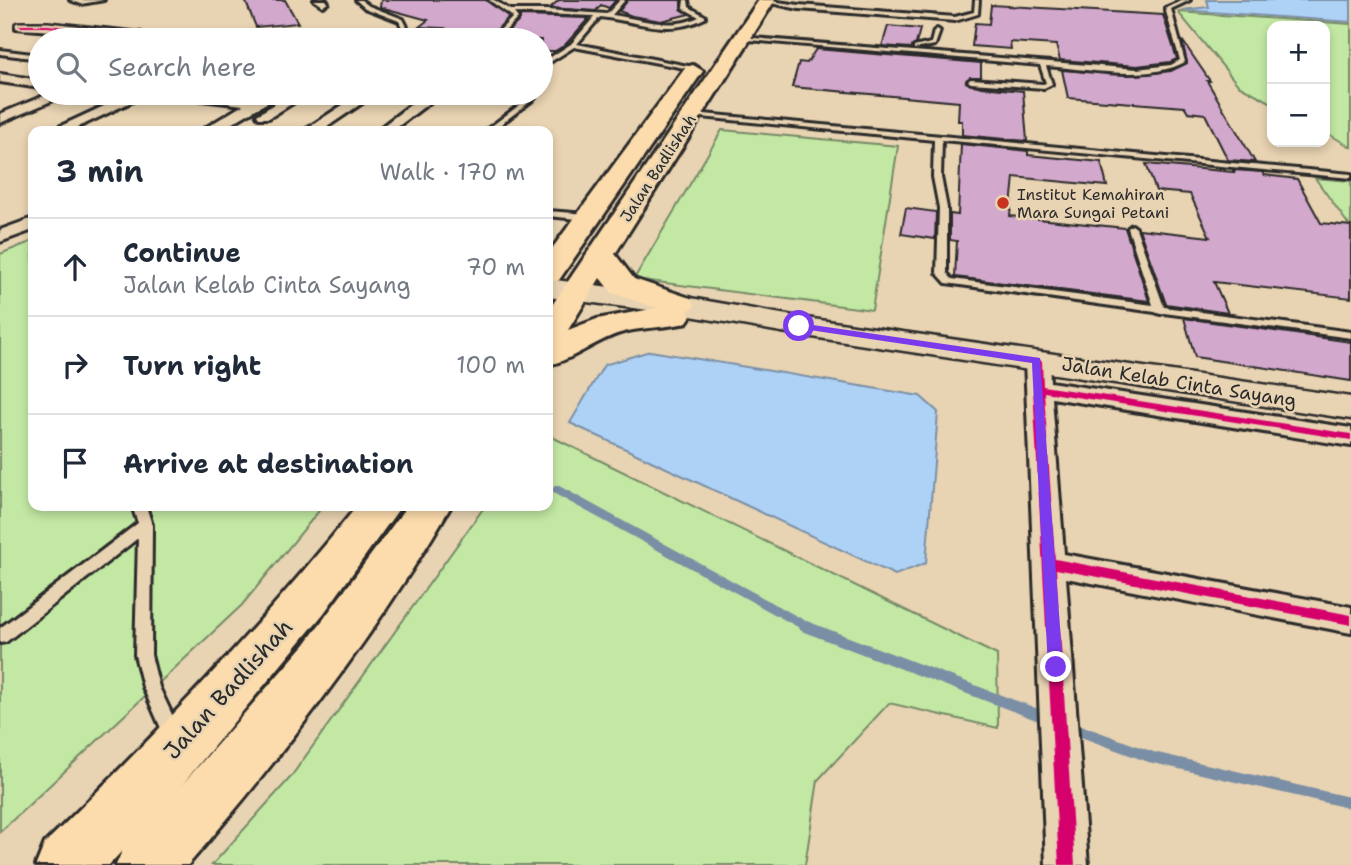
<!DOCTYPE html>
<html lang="en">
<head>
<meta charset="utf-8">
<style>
  body { margin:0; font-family:"Shantell Sans",sans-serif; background:#f6f6f7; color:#1f2937 }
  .controls { position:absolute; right:21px; top:21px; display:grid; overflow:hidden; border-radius:14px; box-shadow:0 4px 10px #0003 }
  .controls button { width:63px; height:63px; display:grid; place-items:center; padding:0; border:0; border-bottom:2px solid #e0e1e3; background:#fff; color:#1f2937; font:35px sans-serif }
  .stop { position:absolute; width:21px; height:21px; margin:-16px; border:5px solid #7c3aed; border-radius:50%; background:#fff }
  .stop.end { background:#7c3aed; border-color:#fff; box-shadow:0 2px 7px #0008 }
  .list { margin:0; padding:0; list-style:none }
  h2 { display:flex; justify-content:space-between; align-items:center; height:91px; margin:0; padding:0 28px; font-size:30px }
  h2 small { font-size:23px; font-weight:400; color:#747a83 }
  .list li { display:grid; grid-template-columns:46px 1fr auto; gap:21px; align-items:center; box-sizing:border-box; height:98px; padding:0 28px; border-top:2px solid #e0e1e3 }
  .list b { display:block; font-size:26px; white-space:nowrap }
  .list p { margin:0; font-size:23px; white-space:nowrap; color:#747a83 }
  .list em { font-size:23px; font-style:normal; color:#747a83 }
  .icon { flex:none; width:38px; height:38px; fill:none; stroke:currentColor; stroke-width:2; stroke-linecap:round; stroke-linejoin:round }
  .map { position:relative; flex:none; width:1351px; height:865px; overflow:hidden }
  .search { position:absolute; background:#fff; box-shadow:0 4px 10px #0003; left:28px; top:28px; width:525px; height:77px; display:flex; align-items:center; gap:18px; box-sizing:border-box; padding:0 24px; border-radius:38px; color:#747a83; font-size:26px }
  .panel { position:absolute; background:#fff; box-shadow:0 4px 10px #0003; left:28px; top:126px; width:525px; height:385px; border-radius:14px }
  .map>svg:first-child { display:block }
</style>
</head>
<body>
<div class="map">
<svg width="1351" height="865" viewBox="0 0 1351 865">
  <rect width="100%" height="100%" fill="#e8d3b2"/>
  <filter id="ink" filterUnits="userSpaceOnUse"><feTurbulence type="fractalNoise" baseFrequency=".0143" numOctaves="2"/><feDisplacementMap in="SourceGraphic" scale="14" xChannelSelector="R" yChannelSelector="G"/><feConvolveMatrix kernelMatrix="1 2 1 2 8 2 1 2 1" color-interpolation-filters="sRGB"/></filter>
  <g filter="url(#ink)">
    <g fill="#c2e8a3" stroke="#768a67" stroke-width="2">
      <polygon points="1178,12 1351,24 1351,147 1325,132 1325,26 1272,26 1272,103 1238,85"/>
      <polygon points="722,130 898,146 872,310 634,279"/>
      <polygon points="1315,178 1351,181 1351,228"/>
      <polygon points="33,241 33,506 323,506 242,605 0,832 0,254"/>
      <polygon points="548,435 997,655 998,728 889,703 818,780 805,865 212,865 290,778 485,506 548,506"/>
    </g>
    <g fill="#aed2f6" stroke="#7a8fa5" stroke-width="2">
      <polygon points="1207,0 1351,0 1351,22 1182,10 1209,7"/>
      <polygon points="650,351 920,396 938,412 926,563 895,575 570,423 604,365"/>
    </g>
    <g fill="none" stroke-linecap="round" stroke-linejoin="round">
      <polyline stroke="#7a8fa5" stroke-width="9" points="557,490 809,628"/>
      <g stroke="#7a8fa5" stroke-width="11">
        <polyline points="804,626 1049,719"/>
        <polyline points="1067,726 1151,757 1351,803"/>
      </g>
    </g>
    <g fill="#d3a8cd" stroke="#2b2b2b" stroke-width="2">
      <polygon points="245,0 285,0 298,23 256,27"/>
      <polygon points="381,0 486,0 509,17 487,40 424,40 444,28 419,27 428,20 380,7"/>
      <polygon points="559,0 616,0 609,8 601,5 596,11 550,8"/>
      <polygon points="628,0 681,0 681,9 689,14 661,21 632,16 619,11"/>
      <polygon points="991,5 1163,15 1177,59 1170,62 1137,66 1060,60 1056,45 1010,42 1011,49 972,46 975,23 989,24"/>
      <polygon points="520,16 589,18 565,45 555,51 541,51 541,40 499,40 520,20"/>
      <polygon points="888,26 920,29 916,44 911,48 882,46"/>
      <polygon points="1182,40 1210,81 1207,81 1255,162 1228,160 1205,114 1188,112 1185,107 1068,98 1062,70 1136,75 1171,71 1187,63"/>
      <polygon points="816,49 981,63 981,77 970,77 966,82 981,87 1023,91 1027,141 962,135 962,121 958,121 959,102 792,87 799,62 807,63"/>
      <polygon points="961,144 1028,151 1028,155 1101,162 1107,186 1014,177 1010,216 1125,228 1149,301 955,277 957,241 950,240 950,214 958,215"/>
      <polygon points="1146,164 1234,172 1233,170 1262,172 1264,175 1297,179 1321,223 1351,226 1351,298 1214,282 1228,313 1166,304 1139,229 1210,237 1190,194 1156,191"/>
      <polygon points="906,208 936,212 935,239 901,234"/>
      <polygon points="1184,318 1351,342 1351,381 1195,357"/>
    </g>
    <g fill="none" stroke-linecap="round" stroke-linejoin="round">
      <defs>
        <g id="service">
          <polygon points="70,0 104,0 81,4"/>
          <polygon points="356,0 361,0 369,6 403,19 414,40 408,40 399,21 365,8"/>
          <path d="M489,0H494L510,10H546L607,14L620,0H625L612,15C642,19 670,31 699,17L683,8L684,0H688L689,7L705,16V18C668,37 638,21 600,17L577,44L698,68L695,70L574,47L547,64H543V62L571,44L595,16L514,13L518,18L496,40H490L513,17Z"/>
          <polygon points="764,0 799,5 955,17 974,12 975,0 979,0 978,14 955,21 799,9 766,2"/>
          <path d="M1184,0H1190L1171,9L1185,62C1149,82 1087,69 1046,66L1052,84L1044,88L971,83L968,81L971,79L1043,84L1046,83L1040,65L737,39L740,37L1137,69L1171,65L1180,60L1165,8Z"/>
          <polygon points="937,29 940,31 935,45 914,49 914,47 931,43 934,31"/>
          <polygon points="0,50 40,55 40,59 0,54"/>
          <polygon points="530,97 535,98 492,131 485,131"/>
          <polygon points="693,113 1351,174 1351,178 942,140 941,177 947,208 947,273 952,279 1153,305 1128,228 1132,225 1136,228 1164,307 1351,332 1351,338 1164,313 1160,314 1155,312 946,283 937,273 939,208 933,177 934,140 691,116 690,115"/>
          <polygon points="548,211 587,214 591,217 587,220 548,216"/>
          <polygon points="132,506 146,506 152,525 151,655 159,687 182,736 179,742 173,744 167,742 143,687 135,655 138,538 6,642 0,643 0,628 138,523"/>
        </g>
        <g id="minor">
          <polygon points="314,0 326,0 328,3 323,6"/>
          <polygon points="20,23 48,23 142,33 151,40 16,28 16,24"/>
          <polygon points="0,74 40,80 40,88 0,82"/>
          <polygon points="51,93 70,93 0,123 0,114"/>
          <polygon points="132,93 150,93 70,131 50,131"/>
          <polygon points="170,93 209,93 256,98 266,93 283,93 219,131 200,131 243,105 177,97"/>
          <polygon points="292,93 309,93 269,118 259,118 257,115"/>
          <polygon points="361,93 377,93 321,131 303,131"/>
          <polygon points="426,93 442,93 392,131 376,131"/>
          <polygon points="33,218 33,230 0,242 0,230"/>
          <polygon points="1037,354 1045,356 1049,361 1050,382 1351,428 1351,446 1052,398 1064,554 1351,607 1351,633 1066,578 1088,865 1046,865 1025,361 1029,356"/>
        </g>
        <polygon id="secondary" points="548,279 679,296 799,317 1351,397 1351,419 799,335 679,314 548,297"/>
        <g id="primary">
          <path d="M759,0H775L615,254L634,279L690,298L695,305L688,312L691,316L686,323C665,328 641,327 620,333C594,341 573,360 548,365V311ZM600,278L612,293L657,308L597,319L568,330Z"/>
          <polygon points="693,65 703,71 559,280 548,283 548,254 686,67"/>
          <path d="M357,506H401L324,613L181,786L305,644L407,506H451C377,633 284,754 188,865H116L122,851L109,865H36L45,843C155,736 261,626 357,506Z"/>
        </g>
      </defs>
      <use href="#service" stroke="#2b2b2b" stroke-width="6"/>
      <use href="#minor" stroke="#2b2b2b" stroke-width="6"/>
      <use href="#secondary" stroke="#2b2b2b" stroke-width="5"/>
      <use href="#primary" stroke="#2b2b2b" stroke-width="6"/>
      <use href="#service" fill="#e8d3b2" fill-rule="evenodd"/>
      <use href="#minor" fill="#e8d3b2" fill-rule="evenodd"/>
      <use href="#secondary" fill="#e8d3b2" fill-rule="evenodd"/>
      <use href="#primary" fill="#fcdcac" fill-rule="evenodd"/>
      <defs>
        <g id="cycleway">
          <polygon points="18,25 48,25 142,36 147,40 48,27 20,27"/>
          <polygon points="1037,358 1042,361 1043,386 1351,434 1351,440 1044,392 1055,559 1351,615 1351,625 1056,569 1075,865 1059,865 1033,388 1032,361"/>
        </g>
      </defs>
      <use href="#cycleway" stroke="#e8d3b2" stroke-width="5"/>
      <use href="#cycleway" fill="#d6006c" fill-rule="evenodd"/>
    </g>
  </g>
  <polygon fill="#7c3aed" points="799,323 1040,358 1063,667 1061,672 1056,674 1048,667 1032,363 796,328 796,324"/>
  <circle fill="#c8321e" stroke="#e8d3b2" stroke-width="2.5" cx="1003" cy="203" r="7"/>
  <g text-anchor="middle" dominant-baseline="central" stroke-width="5" stroke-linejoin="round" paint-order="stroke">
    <g font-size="16" fill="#2b2b2b" stroke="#e8d3b2">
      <text transform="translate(658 168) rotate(-57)">Jalan Badlishah</text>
    </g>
    <g font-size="16" fill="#2b2b2b" stroke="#e8d3b2" text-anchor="start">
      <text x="1017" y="194">Institut Kemahiran<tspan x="1017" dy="18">Mara Sungai Petani</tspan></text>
    </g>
    <g font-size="19" fill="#2b2b2b" stroke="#e8d3b2">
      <text transform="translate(1179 382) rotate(9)">Jalan Kelab Cinta Sayang</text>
    </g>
    <g font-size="23" fill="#2b2b2b" stroke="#e8d3b2">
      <text transform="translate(228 689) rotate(-48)">Jalan Badlishah</text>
    </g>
  </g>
</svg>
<div class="controls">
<button>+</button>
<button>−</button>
</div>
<div class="stop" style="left:799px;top:326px"></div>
<div class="stop end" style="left:1056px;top:667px"></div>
<div class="search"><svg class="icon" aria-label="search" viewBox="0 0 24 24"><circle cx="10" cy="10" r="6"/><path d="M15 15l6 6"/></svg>Search here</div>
<section class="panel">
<h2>3 min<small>Walk · 170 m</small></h2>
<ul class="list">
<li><svg class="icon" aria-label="ahead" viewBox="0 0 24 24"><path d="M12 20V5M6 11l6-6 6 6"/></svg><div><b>Continue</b><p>Jalan Kelab Cinta Sayang</p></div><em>70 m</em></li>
<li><svg class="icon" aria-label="right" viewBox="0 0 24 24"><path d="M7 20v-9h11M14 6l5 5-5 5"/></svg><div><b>Turn right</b></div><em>100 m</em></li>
<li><svg class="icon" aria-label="arrive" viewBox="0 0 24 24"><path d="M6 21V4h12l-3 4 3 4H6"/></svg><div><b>Arrive at destination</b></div></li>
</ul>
</section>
</div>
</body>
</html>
